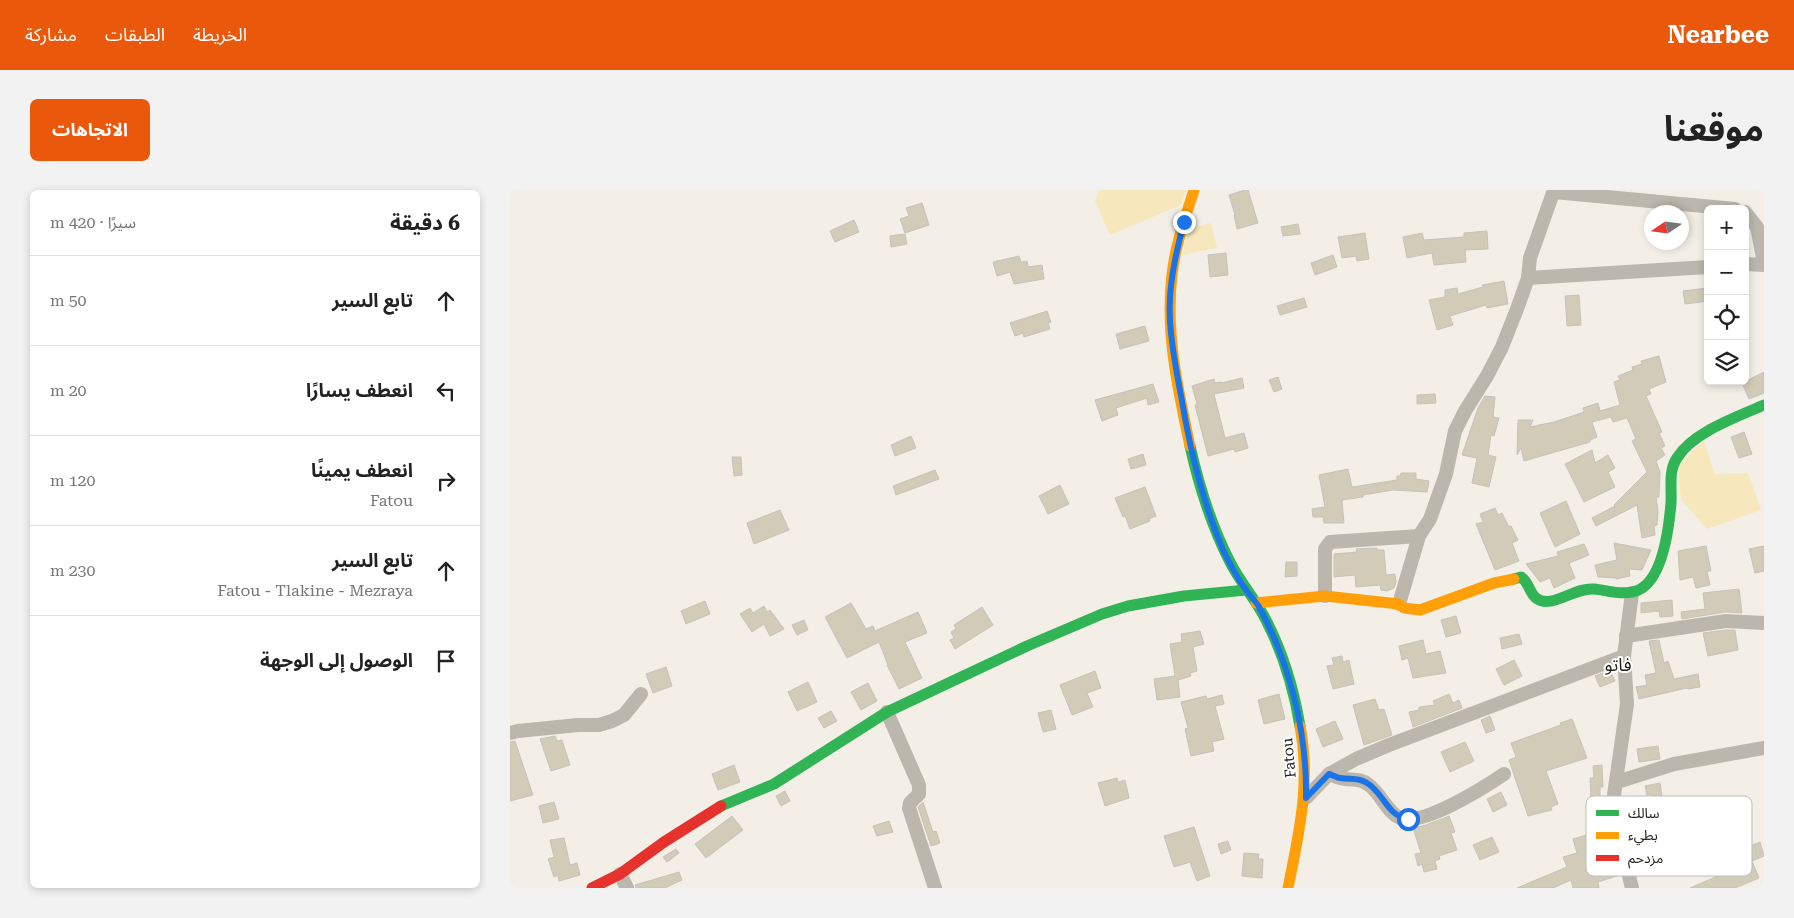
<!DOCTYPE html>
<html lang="ar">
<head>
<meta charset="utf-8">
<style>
  body { margin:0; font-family:"Roboto Serif","Noto Sans Arabic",serif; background:#f2f2f2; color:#222; direction:rtl }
  .controls { position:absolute; right:15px; top:15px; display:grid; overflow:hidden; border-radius:8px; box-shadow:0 2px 8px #0003 }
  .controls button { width:45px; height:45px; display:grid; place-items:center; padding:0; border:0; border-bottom:1px solid #e0e0e0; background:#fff; color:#222; font:25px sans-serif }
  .compass { position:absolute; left:1134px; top:15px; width:45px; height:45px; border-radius:50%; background:#fff; box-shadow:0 2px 8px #0003; rotate:257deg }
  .stop { position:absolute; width:15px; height:15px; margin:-11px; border:4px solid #1a73e8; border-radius:50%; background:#fff }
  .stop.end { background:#1a73e8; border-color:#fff; box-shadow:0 1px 5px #0008 }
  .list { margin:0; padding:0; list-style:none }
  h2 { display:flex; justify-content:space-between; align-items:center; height:65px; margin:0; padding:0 20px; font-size:21px }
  h2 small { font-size:16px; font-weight:400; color:#767676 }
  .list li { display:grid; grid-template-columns:32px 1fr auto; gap:15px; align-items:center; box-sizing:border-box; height:90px; padding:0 20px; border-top:1px solid #e0e0e0 }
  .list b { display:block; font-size:19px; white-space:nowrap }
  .list p { margin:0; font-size:16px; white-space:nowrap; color:#767676 }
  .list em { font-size:16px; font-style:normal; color:#767676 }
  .icon { flex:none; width:28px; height:28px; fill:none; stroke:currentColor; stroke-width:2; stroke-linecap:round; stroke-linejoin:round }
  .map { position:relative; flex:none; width:1254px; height:698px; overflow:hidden; direction:ltr; border-radius:8px }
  header { display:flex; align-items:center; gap:30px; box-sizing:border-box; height:70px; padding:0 25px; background:#ea580c; color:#fff }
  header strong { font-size:24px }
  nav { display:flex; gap:28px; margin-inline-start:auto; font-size:18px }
  .intro { display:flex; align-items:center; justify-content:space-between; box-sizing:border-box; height:120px; padding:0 30px }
  h1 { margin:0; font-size:35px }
  .button { padding:12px 22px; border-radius:8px; background:#ea580c; color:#fff; font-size:18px; font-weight:700 }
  main { display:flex; gap:30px; padding:0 30px }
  aside { flex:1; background:#fff; border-radius:8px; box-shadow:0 2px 8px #0003 }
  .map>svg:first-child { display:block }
</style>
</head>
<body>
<header>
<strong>Nearbee</strong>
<nav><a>الخريطة</a><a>الطبقات</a><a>مشاركة</a></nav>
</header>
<div class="intro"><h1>موقعنا</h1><a class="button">الاتجاهات</a></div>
<main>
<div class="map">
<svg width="1254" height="698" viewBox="0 0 1254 698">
  <rect width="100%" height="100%" fill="#f3efe6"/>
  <g fill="#f6e7bd">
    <polygon points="591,0 676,0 671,15 600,45 585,11 589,1"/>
    <polygon points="701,33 707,58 672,65 679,38"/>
    <polygon points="1194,251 1204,282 1206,284 1238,283 1251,320 1197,339 1171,310 1168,275"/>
  </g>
  <g fill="#d2cbb7" stroke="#c5c2bb">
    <polygon points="735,0 738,0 748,33 727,39 724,25 725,25 719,5"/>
    <polygon points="412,13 419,35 395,43 390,29 399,26 396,18"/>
    <polygon points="344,30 349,42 325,52 320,41"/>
    <polygon points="788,34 790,44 773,46 771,37"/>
    <polygon points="977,41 978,59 955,60 956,72 924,75 922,63 897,68 893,47 912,43 914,50 954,47 954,43"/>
    <polygon points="855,43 859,69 847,71 846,66 832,68 828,47"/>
    <polygon points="395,44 397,54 381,57 380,46"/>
    <polygon points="716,63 718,85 700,87 698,65"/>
    <polygon points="823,65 827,77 805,85 801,73"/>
    <polygon points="509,66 511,72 517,71 518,77 532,75 534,89 504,94 500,82 487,86 483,72"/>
    <polygon points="994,91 998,114 977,118 976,115 940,126 943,135 927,140 919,110 935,107 935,100 947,98 948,104 973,97 972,95"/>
    <polygon points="1198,98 1198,111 1175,114 1173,101"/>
    <polygon points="1069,105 1071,135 1057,136 1055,106"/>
    <polygon points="794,108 797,117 770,125 767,116"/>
    <polygon points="537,121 541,132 538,133 540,139 514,147 513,143 505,146 500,133"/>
    <polygon points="635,136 639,151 610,159 606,144"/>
    <polygon points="1149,166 1156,192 1139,199 1141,204 1136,206 1152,242 1149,243 1155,256 1151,258 1155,265 1146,271 1150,282 1149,305 1149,307 1146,307 1148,321 1147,335 1144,336 1145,345 1132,348 1127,315 1086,336 1082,328 1105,316 1104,315 1137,282 1122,251 1126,249 1117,228 1103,232 1101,227 1082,232 1087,247 1080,250 1080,252 1014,271 1011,258 1007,265 1008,230 1023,230 1020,237 1044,232 1074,222 1073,218 1088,213 1090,221 1110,215 1104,192 1110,190 1108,186 1123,180 1122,177 1132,174 1131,171"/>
    <polygon points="1254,182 1254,203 1239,209 1232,193"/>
    <polygon points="768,187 772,199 764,202 759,190"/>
    <polygon points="732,188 734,198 704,204 715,248 734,243 738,258 725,262 724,259 698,266 685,215 687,214 682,196 704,189 705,193 711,192 711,193"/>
    <polygon points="643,194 649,212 638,215 637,208 606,218 608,225 592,231 585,210"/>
    <polygon points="925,204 926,213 907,214 907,205"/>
    <polygon points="975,206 985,207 983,227 989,228 984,246 981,245 978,265 986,267 979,297 962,293 967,268 952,265 968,218"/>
    <polygon points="1234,242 1242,264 1229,268 1221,247"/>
    <polygon points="401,246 406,258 385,266 381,255"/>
    <polygon points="1082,260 1085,273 1098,265 1105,278 1098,282 1105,297 1074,312 1055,274"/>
    <polygon points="633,264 636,275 621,279 618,269"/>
    <polygon points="222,267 231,267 232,285 224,286"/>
    <polygon points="838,279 842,297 887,290 887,286 890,286 891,283 906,283 906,289 919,291 917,302 883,300 853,305 853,307 832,310 834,333 814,333 813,327 803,327 802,319 815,317 809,285"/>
    <polygon points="425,280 429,289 386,305 383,296"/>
    <polygon points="550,295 559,314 538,324 529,306"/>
    <polygon points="635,297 646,326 639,329 640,331 620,339 615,326 613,327 605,308"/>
    <polygon points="1056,311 1070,344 1045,357 1030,323"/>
    <polygon points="985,318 988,325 992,323 999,337 1001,336 1008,350 1002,353 1009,371 985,380 966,334 973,332 970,324"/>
    <polygon points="270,320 279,340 244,354 237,333"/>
    <polygon points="1104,353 1141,360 1132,380 1119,379 1120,386 1106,389 1106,388 1088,387 1085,375 1107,370"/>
    <polygon points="1074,354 1079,365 1059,373 1065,388 1044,398 1040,388 1030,392 1016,374 1048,366 1047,362"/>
    <polygon points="1196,356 1201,381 1197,381 1200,395 1186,398 1183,387 1170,390 1168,361"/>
    <polygon points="1254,356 1254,381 1245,383 1239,359"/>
    <polygon points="867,358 867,360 874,360 876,385 885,384 886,392 884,398 877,401 871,400 870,395 846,397 845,385 824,387 824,364 847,362 846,359"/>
    <polygon points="776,372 787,372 787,386 775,387"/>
    <polygon points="1229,399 1232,423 1215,422 1172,429 1171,422 1195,419 1193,403"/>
    <polygon points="1162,410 1163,426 1150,427 1149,421 1131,423 1131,413"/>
    <polygon points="195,411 200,424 176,434 171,421"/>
    <polygon points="341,413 356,439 363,436 365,441 408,422 417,443 395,452 412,488 389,499 377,475 378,475 369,452 337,468 315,427"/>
    <polygon points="254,416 257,422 260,420 274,439 260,446 254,434 242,442 230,424 240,418 243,423"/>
    <polygon points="472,417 483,435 445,459 440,450 444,448 441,442 446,439 444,435"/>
    <polygon points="946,426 951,443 936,447 931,430"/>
    <polygon points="294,430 298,440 287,445 282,435"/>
    <polygon points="1216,440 1225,440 1228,460 1198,466 1193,443"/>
    <polygon points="690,441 694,454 683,457 687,481 680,483 681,486 668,490 670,507 647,510 644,489 665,486 660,454 672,452 671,444"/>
    <polygon points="1009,444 1012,454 992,459 990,448"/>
    <polygon points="913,450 916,464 930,461 936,483 903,488 898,468 892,470 889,456"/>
    <polygon points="1149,450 1154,473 1158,471 1164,489 1188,484 1190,497 1178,499 1177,498 1129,509 1126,497 1137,495 1135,485 1146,483 1139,451"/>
    <polygon points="832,466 833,472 839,470 844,494 823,499 817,476 824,475 822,468"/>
    <polygon points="1004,470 1012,486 994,495 986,479"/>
    <polygon points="156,477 162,496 143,503 136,484"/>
    <polygon points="1100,480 1105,491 1090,497 1085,486"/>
    <polygon points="585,481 591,498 577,503 583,517 562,525 550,495"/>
    <polygon points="298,492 307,512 287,521 278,502"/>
    <polygon points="358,493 367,511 351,520 341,502"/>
    <polygon points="769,504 775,529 754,534 748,510"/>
    <polygon points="939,504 943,513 949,510 952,518 903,537 899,522 909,520 909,517 925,515 923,511"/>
    <polygon points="712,505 714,514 705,516 714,549 702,552 704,561 681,566 675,539 678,538 671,512 696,506 697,509"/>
    <polygon points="865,509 869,520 874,519 882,545 854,555 843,515"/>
    <polygon points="541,520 546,539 533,542 528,523"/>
    <polygon points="321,521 327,531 314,538 308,528"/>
    <polygon points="980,526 985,540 976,543 971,530"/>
    <polygon points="1062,529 1077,568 1036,581 1048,614 1041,617 1042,620 1018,626 999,570 1006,567 1001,553 1051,535 1050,533"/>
    <polygon points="825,531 833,549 813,557 806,539"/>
    <polygon points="45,546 47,551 52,550 60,575 41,581 30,549"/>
    <polygon points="5,551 23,605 0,611 0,552"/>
    <polygon points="955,552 964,571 940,582 931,562"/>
    <polygon points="1148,556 1150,569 1129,572 1127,559"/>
    <polygon points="224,575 230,592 208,600 202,584"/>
    <polygon points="1092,575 1093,597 1090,597 1090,609 1081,609 1080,588 1084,588 1083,576"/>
    <polygon points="607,588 608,592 615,590 619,608 595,616 588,593"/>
    <polygon points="1150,593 1152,606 1143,608 1142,605 1137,605 1135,596"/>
    <polygon points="275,601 280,611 271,616 266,606"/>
    <polygon points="991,602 997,615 983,622 977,609"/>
    <polygon points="44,612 49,629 33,633 29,616"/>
    <polygon points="413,612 423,642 426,641 430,653 421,656 408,617"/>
    <polygon points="222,626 233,640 196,668 185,654"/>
    <polygon points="939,626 945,642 941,643 947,660 929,666 930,669 925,671 927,679 914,682 912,674 908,676 905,664 911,663 903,638 916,635"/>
    <polygon points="379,631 383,642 367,646 363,636"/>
    <polygon points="684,637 700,686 687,691 680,672 664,677 654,646"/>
    <polygon points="1080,644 1087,667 1103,662 1110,685 1088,692 1089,698 1063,698 1061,690 1043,698 1007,698 1057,677 1053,667 1067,663 1063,649"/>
    <polygon points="982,647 989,662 970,670 963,655"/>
    <polygon points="54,648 60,675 67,673 70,685 49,691 48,685 44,687 38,669 44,667 40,650"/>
    <polygon points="718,651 721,660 711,664 708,654"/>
    <polygon points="1250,652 1254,666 1242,671 1249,688 1225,698 1180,698 1242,671 1236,658"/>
    <polygon points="166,659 169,663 157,672 153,667"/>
    <polygon points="734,663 749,664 748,669 753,669 752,688 732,686"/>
    <polygon points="169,682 172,690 155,698 126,698 125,695"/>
  </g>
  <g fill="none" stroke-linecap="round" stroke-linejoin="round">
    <g stroke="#bbb7ac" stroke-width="14">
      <polyline points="1044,2 1225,19"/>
      <polyline points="1235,22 1247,37 1254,73"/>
      <polyline points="1235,74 1254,75"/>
      <polyline points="1018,88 1198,77"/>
      <polyline points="1122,403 1114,466 1117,514 1102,619 1122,698"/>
      <polyline points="815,406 815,359 820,352 909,346"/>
      <polyline points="889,414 909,346 920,329 936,284 945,241 955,221 977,186 992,157 1007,119 1018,88 1020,68 1044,0"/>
      <polyline points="1116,446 1216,431 1254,433"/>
      <polyline points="377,522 409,595 409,604 400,613 399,618 425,698"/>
      <polyline points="0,543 8,541 68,535 89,535 102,531 114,525 131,504"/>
      <polyline points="819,584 846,569 879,555 1114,466"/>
      <polyline points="1107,592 1164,574 1254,558"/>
      <path d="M796,608L819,584C823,585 826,587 830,588C840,591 849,587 859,595C871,604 877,622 890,628C912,637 975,597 994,584"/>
      <polyline points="110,684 117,698"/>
    </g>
    <g stroke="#30b455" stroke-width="11">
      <path d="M680,256C689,296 701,335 720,372C730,392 746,410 756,430C773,463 784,500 790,536"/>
      <path d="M1004,389L1011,387C1019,392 1019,402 1026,408C1041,420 1064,397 1084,399C1096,400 1110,405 1122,402C1153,397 1159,337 1161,313C1162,298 1158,281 1167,268C1183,242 1227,227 1254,215"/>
      <polyline points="211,616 264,594 377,522 517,456 592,424 618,416 674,406 736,400"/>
    </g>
    <g stroke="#ff9f0a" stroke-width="11">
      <path d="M680,256C668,200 655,142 662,85C665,56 675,28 684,0"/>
      <polyline points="746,413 815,406 889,414 894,418 910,420 984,393 1004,389"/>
      <path d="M778,698C789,643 801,592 790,536"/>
    </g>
    <polyline stroke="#e5322d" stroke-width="11" points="82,698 110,684 154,652 211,616"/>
  </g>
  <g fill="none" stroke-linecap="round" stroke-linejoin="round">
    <path stroke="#1a73e8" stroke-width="6" d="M674,32C666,63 658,96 660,129C661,156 667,184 672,211C681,264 693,315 715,364C721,376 728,389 736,400C740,405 744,410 748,415C780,473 797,541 796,608L819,584C823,585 827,588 830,588C840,590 848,587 857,593C874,603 877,626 898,629"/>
  </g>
  <g text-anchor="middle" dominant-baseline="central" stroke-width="4" stroke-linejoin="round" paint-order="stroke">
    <g font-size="15" fill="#25231d" stroke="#fff">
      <text transform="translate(779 568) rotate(-95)">Fatou</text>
    </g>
    <g font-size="18" fill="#25231d" stroke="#fff">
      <text x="1108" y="474">فاتو</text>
    </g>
  </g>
  <rect x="1076" y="606" width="166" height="80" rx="8" fill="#fff" stroke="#bebdbb" stroke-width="1"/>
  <rect x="1086" y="620" width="23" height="6" fill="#30b455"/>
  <rect x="1086" y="642" width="23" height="7" fill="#ff9f0a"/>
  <rect x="1086" y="665" width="23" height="6" fill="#e5322d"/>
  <g font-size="14" fill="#25231d">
    <text x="1118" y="628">سالك</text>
    <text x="1118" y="650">بطيء</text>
    <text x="1118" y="673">مزدحم</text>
  </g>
</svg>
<div class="controls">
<button>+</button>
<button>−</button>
<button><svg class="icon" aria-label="locate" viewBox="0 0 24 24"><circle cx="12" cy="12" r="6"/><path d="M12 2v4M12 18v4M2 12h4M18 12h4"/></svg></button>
<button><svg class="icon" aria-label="layers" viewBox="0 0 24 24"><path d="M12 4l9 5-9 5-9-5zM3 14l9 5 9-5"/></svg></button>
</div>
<svg class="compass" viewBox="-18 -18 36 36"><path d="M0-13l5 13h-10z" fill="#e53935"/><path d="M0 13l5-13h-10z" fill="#767676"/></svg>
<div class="stop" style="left:898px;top:629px"></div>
<div class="stop end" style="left:674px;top:32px"></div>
</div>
<aside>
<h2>6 دقيقة<small>سيرًا · 420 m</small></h2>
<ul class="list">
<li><svg class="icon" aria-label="ahead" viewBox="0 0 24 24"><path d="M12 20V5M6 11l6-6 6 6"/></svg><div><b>تابع السير</b></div><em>50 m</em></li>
<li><svg class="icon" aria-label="left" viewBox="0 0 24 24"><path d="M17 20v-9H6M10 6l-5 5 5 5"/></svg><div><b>انعطف يسارًا</b></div><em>20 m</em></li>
<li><svg class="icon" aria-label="right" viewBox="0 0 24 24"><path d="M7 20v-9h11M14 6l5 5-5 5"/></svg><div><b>انعطف يمينًا</b><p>Fatou</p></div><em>120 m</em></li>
<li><svg class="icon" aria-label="ahead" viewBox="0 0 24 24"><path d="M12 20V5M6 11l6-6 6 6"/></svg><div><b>تابع السير</b><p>Fatou - Tlakine - Mezraya</p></div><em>230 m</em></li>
<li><svg class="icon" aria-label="arrive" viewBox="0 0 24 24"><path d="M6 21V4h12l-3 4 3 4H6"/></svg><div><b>الوصول إلى الوجهة</b></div></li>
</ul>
</aside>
</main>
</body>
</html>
